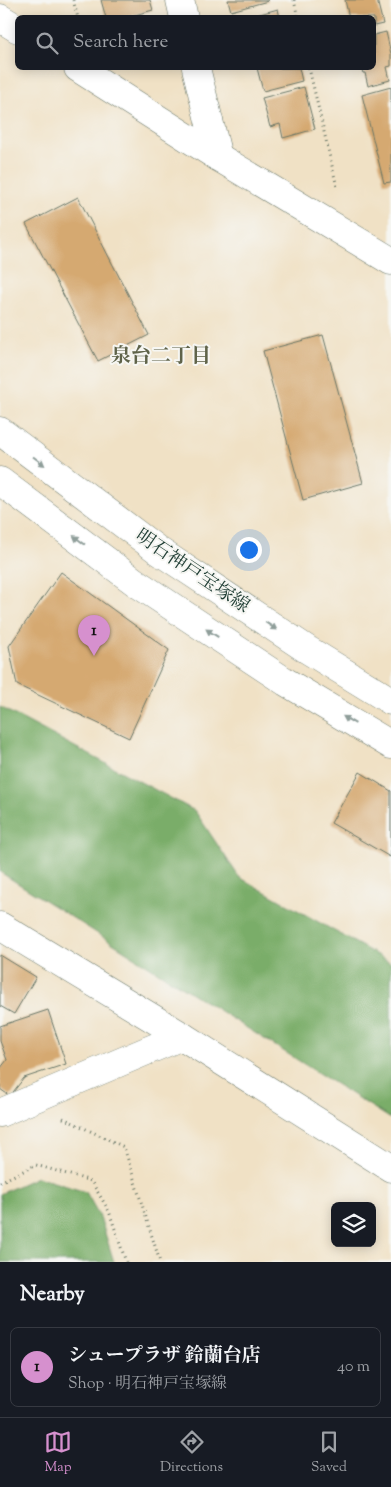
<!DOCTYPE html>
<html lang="en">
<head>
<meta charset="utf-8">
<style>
  body { margin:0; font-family:"Sorts Mill Goudy","Noto Serif JP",serif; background:#242831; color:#f1f3f6 }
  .controls { position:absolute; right:15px; bottom:15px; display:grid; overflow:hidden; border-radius:8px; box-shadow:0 2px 12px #0003 }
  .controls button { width:45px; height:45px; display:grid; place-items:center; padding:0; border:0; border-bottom:1px solid #363941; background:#171b24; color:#f1f3f6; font:25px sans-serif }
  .you { position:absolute; left:248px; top:549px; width:18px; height:18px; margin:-12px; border:4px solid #fff; border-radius:50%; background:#1a73e8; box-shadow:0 0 0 8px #1a73e833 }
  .badge { display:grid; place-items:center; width:32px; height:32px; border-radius:50%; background:#d690ce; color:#111; font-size:16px; font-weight:700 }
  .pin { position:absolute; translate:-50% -41px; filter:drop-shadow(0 1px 2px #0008) }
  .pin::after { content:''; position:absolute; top:26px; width:18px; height:15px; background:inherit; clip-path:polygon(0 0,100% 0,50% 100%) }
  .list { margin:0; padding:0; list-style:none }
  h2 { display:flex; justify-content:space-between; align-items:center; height:65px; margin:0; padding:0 20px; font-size:21px }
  h2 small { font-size:16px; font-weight:400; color:#9ea1a6 }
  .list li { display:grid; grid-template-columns:32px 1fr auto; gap:15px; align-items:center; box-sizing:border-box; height:80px; margin:0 10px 10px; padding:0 10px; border:1px solid #363941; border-radius:8px }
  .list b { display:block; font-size:19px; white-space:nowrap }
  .list p { margin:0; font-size:16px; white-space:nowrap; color:#9ea1a6 }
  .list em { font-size:16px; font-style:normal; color:#9ea1a6 }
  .icon { flex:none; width:28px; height:28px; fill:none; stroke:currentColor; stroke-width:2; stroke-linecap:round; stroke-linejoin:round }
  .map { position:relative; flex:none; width:391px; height:1262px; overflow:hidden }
  .search { position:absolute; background:#171b24; box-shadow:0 2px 12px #0003; left:15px; right:15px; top:15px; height:55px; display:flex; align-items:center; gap:12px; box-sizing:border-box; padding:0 18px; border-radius:8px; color:#9ea1a6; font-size:19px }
  .sheet { height:155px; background:#171b24 }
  nav { display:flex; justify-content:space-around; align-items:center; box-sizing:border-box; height:70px; border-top:1px solid #363941; background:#171b24; font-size:14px; color:#9ea1a6 }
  nav a { display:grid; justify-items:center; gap:2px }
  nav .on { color:#d690ce }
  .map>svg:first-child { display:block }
</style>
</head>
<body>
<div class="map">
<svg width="391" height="1262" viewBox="0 0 391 1262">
  <rect width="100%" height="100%" fill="#f6f6f2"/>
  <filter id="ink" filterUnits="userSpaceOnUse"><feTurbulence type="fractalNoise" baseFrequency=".02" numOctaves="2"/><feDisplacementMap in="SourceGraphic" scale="10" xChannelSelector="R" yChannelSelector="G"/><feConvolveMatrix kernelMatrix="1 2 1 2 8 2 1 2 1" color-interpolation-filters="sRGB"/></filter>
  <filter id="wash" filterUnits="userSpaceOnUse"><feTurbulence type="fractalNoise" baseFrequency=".0096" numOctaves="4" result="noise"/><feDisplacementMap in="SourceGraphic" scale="20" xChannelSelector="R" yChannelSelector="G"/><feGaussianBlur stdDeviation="1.12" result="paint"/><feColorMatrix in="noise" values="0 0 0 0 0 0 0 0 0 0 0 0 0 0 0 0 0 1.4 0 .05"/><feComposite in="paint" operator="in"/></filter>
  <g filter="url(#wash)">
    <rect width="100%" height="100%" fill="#f0e1c5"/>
    <g fill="#7aad69" stroke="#4c754e">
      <polygon points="0,707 195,811 239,877 391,963 391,1119 0,872"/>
      <polygon points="37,1177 86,1192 100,1217 114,1262 0,1262 0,1194"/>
    </g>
    <g id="blocks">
      <g fill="#d5a971">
        <polygon points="101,0 150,0 153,10 124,18 106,18"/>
        <polygon points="228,0 268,0 268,1 231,11"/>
        <polygon points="345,0 377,0 383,24 374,26 374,18 349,18"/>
        <polygon points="278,9 280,18 249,18 249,17"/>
        <polygon points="386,32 391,54 391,66 387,67 390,80 368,86 365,73 363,73 361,68 374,68 374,35"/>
        <polygon points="257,68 299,68 302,81 263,91"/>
        <polygon points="304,87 315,129 283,138 280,124 270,127 262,98"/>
        <polygon points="391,87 391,182 384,183 362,95"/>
        <polygon points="78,197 149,335 98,361 26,224"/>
        <polygon points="323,335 363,483 303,500 263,351"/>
        <polygon points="61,572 169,650 129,738 17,685 9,646"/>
        <polygon points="360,772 391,791 391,855 390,857 331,823"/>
        <polygon points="0,955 36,977 14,1014 0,1006"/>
        <polygon points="48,1010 66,1064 24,1078 10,1096 0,1089 0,1069 7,1060 0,1041 0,1026"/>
      </g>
    </g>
  </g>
  <g filter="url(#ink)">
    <use href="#blocks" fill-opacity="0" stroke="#687667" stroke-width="1"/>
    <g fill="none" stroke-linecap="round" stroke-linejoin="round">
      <defs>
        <g id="street">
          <polyline points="180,0 184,18"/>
          <polyline points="196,68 218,157"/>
          <polyline points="0,1113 182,1036"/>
        </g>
        <g id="secondary">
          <polyline points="0,18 18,29"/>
          <polyline points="78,68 218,157 391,261"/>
          <polyline points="0,926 182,1036 391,1168"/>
        </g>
        <g id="primary">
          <polyline points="0,431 159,551 308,650 391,701"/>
          <polyline points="0,481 135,582 286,682 391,745"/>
        </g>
      </defs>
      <use href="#street" stroke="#687667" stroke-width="29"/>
      <use href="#secondary" stroke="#687667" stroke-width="29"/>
      <use href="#primary" stroke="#687667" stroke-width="29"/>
      <g stroke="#687667" stroke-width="3" stroke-dasharray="1 4" stroke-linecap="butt">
        <polyline points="73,0 78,18"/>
        <polyline points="294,0 298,18"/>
        <polyline points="309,68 337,187"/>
        <polyline points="63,1118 124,1147 160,1262"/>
        <polyline points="0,1182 36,1165 91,1181 109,1211 126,1262"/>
      </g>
      <use href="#street" stroke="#fff" stroke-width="28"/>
      <use href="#secondary" stroke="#fff" stroke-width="28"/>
      <use href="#primary" stroke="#fff" stroke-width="28"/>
    </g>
    <defs><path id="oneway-solid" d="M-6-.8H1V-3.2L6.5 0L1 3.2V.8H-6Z" transform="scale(1.25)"/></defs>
    <g fill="#8f9e9a">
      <use href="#oneway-solid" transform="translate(39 461) rotate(37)"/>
      <use href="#oneway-solid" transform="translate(79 540) rotate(-143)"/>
      <use href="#oneway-solid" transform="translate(271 626) rotate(34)"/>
      <use href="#oneway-solid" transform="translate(212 633) rotate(-147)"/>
      <use href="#oneway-solid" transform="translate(349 720) rotate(-149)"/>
    </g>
  </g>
  <g text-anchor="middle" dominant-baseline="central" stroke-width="4" stroke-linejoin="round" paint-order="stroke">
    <g font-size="19" fill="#1f3d34" stroke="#f6f6f2">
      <text transform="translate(192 572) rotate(34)">明石神戸宝塚線</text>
    </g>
    <g font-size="20" font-weight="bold" fill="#5f6349" stroke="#f6f6f2">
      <text x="161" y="357">泉台二丁目</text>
    </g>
  </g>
</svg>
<div class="controls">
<button><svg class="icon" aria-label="layers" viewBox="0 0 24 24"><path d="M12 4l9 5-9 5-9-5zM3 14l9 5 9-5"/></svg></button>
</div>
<div class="you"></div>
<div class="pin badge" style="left:94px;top:656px">1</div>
<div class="search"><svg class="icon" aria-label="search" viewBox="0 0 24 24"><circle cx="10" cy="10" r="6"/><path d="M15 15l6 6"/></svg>Search here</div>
</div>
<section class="sheet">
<h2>Nearby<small></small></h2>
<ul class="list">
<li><span class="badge">1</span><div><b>シュープラザ 鈴蘭台店</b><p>Shop · 明石神戸宝塚線</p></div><em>40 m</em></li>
</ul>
</section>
<nav>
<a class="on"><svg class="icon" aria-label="map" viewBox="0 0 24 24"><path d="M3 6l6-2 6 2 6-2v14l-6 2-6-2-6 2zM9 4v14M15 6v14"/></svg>Map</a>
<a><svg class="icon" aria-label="directions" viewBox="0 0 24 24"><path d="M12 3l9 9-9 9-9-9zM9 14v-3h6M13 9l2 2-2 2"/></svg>Directions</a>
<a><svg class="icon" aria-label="saved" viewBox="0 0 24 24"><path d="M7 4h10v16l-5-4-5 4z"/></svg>Saved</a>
</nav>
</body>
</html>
